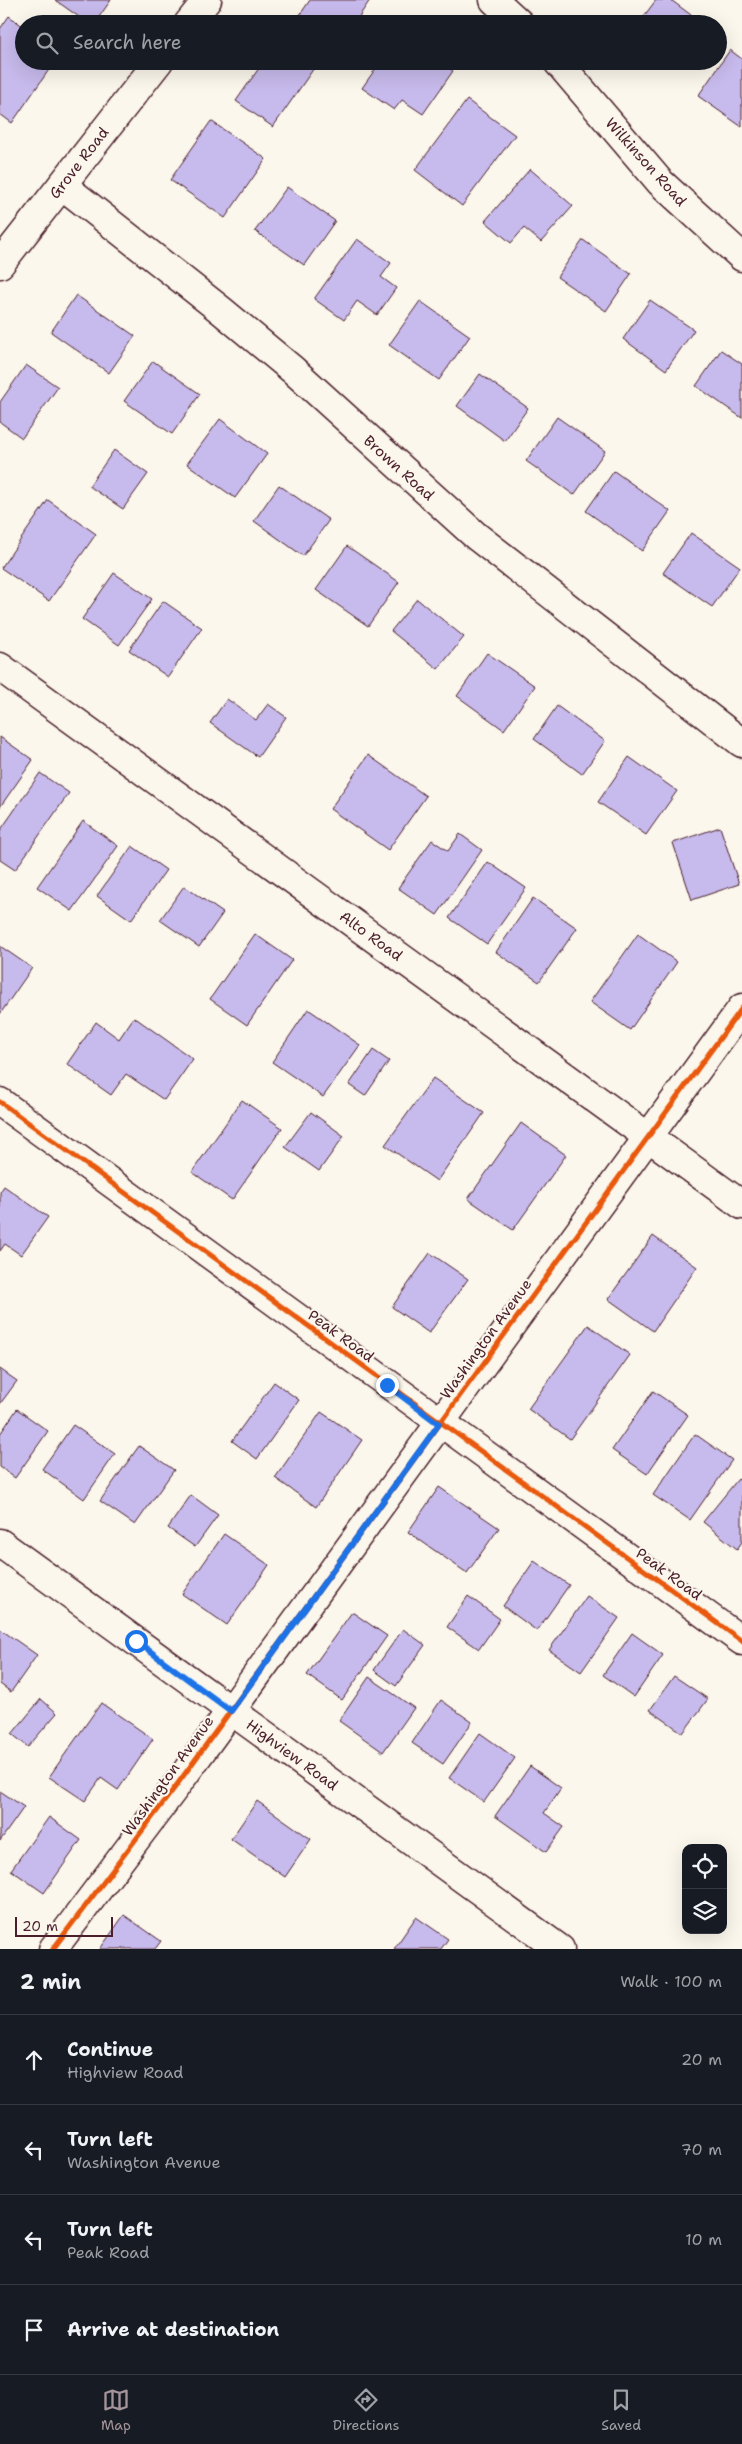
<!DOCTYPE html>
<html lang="en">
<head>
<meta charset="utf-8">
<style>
  body { margin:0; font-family:"Shantell Sans",sans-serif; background:#20242c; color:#f1f3f6 }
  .controls { position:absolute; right:15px; bottom:15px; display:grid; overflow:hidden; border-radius:10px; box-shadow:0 5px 20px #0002 }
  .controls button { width:45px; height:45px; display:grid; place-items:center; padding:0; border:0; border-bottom:1px solid #363941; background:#171b24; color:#f1f3f6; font:25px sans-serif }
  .scale { position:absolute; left:15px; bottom:12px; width:98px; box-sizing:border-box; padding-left:5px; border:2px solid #4a1f2b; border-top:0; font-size:14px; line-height:18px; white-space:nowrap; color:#4a1f2b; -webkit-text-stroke:4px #fbf7ec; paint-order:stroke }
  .stop { position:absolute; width:15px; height:15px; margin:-11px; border:4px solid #1a73e8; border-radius:50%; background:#fff }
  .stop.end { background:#1a73e8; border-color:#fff; box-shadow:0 1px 5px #0008 }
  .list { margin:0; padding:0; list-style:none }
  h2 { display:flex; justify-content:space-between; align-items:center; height:65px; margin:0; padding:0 20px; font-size:21px }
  h2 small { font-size:16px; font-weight:400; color:#9ea1a6 }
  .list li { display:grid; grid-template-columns:32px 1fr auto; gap:15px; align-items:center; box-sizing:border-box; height:90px; padding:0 20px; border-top:1px solid #363941 }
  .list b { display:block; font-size:19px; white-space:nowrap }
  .list p { margin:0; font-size:16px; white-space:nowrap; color:#9ea1a6 }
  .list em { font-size:16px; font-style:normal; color:#9ea1a6 }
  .icon { flex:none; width:28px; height:28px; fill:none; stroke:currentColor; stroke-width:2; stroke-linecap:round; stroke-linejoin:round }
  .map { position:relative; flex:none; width:742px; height:1949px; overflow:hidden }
  .search { position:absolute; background:#171b24; box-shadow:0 5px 20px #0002; left:15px; right:15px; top:15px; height:55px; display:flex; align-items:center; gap:12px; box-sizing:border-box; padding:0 18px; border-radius:28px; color:#9ea1a6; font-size:19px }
  .sheet { height:425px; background:#171b24 }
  nav { display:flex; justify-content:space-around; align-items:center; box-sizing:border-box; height:70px; border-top:1px solid #363941; background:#171b24; font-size:14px; color:#9ea1a6 }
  nav a { display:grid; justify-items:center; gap:2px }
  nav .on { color:#a6949b }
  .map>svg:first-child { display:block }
</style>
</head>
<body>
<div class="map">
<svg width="742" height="1949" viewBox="0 0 742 1949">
  <rect width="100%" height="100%" fill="#fbf7ec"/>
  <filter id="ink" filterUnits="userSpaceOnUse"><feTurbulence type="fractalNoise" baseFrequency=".02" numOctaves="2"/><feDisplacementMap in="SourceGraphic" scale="10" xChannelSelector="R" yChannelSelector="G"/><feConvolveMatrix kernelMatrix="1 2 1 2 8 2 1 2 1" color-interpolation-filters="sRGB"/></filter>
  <g filter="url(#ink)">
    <g fill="#c7baec" stroke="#4a1f2b">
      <polygon points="55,0 111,0 94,24 89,24"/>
      <polygon points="310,0 370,0 354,24 298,24 295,22"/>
      <polygon points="656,0 671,0 703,24 638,24"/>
      <polygon points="9,16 24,27 24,61 55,61 12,123 0,114 0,29"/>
      <polygon points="730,50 742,59 742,127 698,96"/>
      <polygon points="264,61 305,61 314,68 273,127 236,101"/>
      <polygon points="381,61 439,61 453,71 423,114 402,100 394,110 362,88"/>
      <polygon points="467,100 515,135 462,206 415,170"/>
      <polygon points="211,121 266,159 225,218 170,180"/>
      <polygon points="530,169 573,206 541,242 524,228 511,243 485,221"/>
      <polygon points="287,187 335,221 304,265 255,231"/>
      <polygon points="357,239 391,263 381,277 396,288 377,315 357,301 344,320 314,299"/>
      <polygon points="583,240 631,274 606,311 557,277"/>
      <polygon points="76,295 135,336 109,373 51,332"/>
      <polygon points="650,300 694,330 666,370 623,339"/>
      <polygon points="420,301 470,336 439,380 389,345"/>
      <polygon points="721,350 742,364 742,418 696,386"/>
      <polygon points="153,361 200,394 172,434 124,401"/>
      <polygon points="26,365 58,387 22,438 0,422 0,402"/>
      <polygon points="480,374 528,408 505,441 457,406"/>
      <polygon points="557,417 605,451 574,495 526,461"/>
      <polygon points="220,419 267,454 235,498 187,464"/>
      <polygon points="114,450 148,474 123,509 89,486"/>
      <polygon points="614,471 670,511 642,551 586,511"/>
      <polygon points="279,485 329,520 303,556 254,521"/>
      <polygon points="48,500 96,534 49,601 1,568"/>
      <polygon points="691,533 740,567 712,607 663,573"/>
      <polygon points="347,546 399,582 368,626 316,590"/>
      <polygon points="114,573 152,599 119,645 82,619"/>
      <polygon points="417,599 464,637 438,669 391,631"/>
      <polygon points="163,601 202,628 168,677 129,650"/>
      <polygon points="487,653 535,686 504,730 457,696"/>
      <polygon points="227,699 256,720 268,704 286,717 258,757 210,723"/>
      <polygon points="557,706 605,741 582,774 534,739"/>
      <polygon points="0,737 33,760 0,807"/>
      <polygon points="368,755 426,796 388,850 330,809"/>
      <polygon points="629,757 677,791 646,835 598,802"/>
      <polygon points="40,773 69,793 15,870 0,860 0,831"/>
      <polygon points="83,821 118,846 72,911 37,887"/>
      <polygon points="720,827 739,884 692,900 673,843"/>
      <polygon points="460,834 482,850 437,915 398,888 432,840 448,851"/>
      <polygon points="132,846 166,870 131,920 97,896"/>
      <polygon points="488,862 526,888 487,944 449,918"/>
      <polygon points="184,886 223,913 199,947 160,920"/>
      <polygon points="533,898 577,928 539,982 496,952"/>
      <polygon points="255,934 292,960 247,1025 210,999"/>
      <polygon points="638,934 677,962 630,1030 590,1002"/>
      <polygon points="0,946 32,968 0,1014"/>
      <polygon points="308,1009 360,1045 323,1097 272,1062"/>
      <polygon points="134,1017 193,1059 164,1100 126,1074 111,1095 67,1064 96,1022 119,1039"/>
      <polygon points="373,1050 389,1061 365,1096 349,1085"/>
      <polygon points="433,1078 484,1113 437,1181 385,1145"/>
      <polygon points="242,1100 282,1128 232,1200 192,1172"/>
      <polygon points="311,1112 344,1136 319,1171 285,1147"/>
      <polygon points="521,1123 566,1155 513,1230 468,1199"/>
      <polygon points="4,1186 48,1217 21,1255 5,1244 0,1251 0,1192"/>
      <polygon points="653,1236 697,1267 653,1331 608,1299"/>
      <polygon points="430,1253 468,1279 429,1333 392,1307"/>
      <polygon points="588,1325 630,1355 570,1439 528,1409"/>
      <polygon points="0,1369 17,1381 0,1404"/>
      <polygon points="274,1382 299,1400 257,1459 232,1441"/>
      <polygon points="653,1391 688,1415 647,1474 612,1450"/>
      <polygon points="17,1409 48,1431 15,1478 0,1467 0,1434"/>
      <polygon points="321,1412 362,1440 316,1507 275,1478"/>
      <polygon points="73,1425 115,1454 84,1499 42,1469"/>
      <polygon points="695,1434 732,1460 690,1520 653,1495"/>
      <polygon points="139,1446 174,1470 135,1525 100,1501"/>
      <polygon points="738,1479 742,1482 742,1542 737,1549 703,1522"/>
      <polygon points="439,1487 499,1528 467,1573 408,1532"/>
      <polygon points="191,1495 218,1515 195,1547 168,1528"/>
      <polygon points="224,1534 269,1565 227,1625 182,1594"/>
      <polygon points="534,1561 569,1585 537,1631 503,1606"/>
      <polygon points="468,1596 500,1619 479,1649 447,1627"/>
      <polygon points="587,1596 619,1618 581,1672 549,1650"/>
      <polygon points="352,1612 387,1636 342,1700 307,1675"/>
      <polygon points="0,1629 37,1655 11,1692 0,1684"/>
      <polygon points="403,1629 425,1645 396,1686 374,1670"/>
      <polygon points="632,1633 663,1655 634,1697 603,1675"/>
      <polygon points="674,1676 708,1699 683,1733 650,1710"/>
      <polygon points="369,1677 414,1708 383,1752 339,1721"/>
      <polygon points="41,1699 57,1713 28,1747 12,1734"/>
      <polygon points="441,1700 472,1722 443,1764 412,1743"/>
      <polygon points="101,1703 153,1739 118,1790 101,1778 85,1801 49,1777"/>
      <polygon points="480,1733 515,1758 484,1802 449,1778"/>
      <polygon points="530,1766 561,1788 544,1813 564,1827 546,1852 495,1816"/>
      <polygon points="0,1791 24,1807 0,1841"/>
      <polygon points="257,1801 311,1839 285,1877 231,1839"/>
      <polygon points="49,1817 81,1840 44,1893 11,1870"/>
      <polygon points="124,1915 161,1941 155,1949 100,1949"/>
      <polygon points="416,1917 448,1939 441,1949 394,1949"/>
    </g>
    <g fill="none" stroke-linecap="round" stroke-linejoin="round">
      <defs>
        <g id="minor">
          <polyline points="494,0 520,24"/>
          <polyline points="188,24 207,0"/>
          <polyline points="557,61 660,182 742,257"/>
          <polyline points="62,185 222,311 293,370 476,536 742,743"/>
          <polyline points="0,264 159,61"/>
          <polyline points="0,667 742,1205"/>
          <polyline points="0,1102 742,1641"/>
          <polyline points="0,1543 560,1949"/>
          <polyline points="53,1949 176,1786 742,1008"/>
        </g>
      </defs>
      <use href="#minor" stroke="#4a1f2b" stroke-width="31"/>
      <use href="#minor" stroke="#fbf7ec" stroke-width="28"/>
      <defs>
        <g id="cycleway">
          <polyline points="0,1102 742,1641"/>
          <polyline points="53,1949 176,1786 742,1008"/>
        </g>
      </defs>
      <use href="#cycleway" stroke="#fbf7ec" stroke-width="8"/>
      <use href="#cycleway" stroke="#e8590c" stroke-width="5"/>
    </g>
  </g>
  <g fill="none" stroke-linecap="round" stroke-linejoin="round" filter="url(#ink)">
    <polyline stroke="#1a73e8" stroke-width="6" points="136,1641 231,1711 439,1424 387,1385"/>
  </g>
  <g text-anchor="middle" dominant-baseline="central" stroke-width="4.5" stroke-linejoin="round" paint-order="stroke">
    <g font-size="15" fill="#4a1f2b" stroke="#fbf7ec">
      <text transform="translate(646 162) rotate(48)">Wilkinson Road</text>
      <text transform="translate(79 163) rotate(-52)">Grove Road</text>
      <text transform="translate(399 468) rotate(42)">Brown Road</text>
      <text transform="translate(371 936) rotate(36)">Alto Road</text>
      <text transform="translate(341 1336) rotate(36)">Peak Road</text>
      <text transform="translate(486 1339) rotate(-54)">Washington Avenue</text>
      <text transform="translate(669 1574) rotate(36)">Peak Road</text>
      <text transform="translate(292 1755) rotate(36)">Highview Road</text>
      <text transform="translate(168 1776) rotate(-54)">Washington Avenue</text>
    </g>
  </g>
</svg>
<div class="controls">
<button><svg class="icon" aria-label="locate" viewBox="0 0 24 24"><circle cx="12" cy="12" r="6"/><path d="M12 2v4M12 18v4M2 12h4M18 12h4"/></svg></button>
<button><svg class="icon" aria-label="layers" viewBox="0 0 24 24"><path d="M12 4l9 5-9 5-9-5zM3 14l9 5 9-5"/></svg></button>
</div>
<div class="scale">20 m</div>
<div class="stop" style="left:136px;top:1641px"></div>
<div class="stop end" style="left:387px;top:1385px"></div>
<div class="search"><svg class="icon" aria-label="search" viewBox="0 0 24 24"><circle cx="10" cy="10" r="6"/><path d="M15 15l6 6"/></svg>Search here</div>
</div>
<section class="sheet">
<h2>2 min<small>Walk · 100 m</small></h2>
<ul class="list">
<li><svg class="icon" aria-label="ahead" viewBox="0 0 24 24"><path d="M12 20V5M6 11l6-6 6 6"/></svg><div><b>Continue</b><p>Highview Road</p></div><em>20 m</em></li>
<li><svg class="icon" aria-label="left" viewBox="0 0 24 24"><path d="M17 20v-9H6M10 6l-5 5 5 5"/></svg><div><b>Turn left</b><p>Washington Avenue</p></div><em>70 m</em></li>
<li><svg class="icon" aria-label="left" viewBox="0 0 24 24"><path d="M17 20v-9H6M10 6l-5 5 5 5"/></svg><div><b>Turn left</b><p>Peak Road</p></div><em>10 m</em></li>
<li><svg class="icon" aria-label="arrive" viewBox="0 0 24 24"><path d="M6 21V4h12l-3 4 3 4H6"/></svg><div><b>Arrive at destination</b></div></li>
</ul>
</section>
<nav>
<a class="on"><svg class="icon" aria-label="map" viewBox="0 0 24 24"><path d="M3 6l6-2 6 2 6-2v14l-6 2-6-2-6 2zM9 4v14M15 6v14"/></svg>Map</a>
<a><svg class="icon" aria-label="directions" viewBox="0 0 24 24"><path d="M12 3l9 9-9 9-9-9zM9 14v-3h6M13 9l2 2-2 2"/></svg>Directions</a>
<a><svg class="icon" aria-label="saved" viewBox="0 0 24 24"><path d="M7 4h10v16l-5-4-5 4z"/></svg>Saved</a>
</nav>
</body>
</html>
